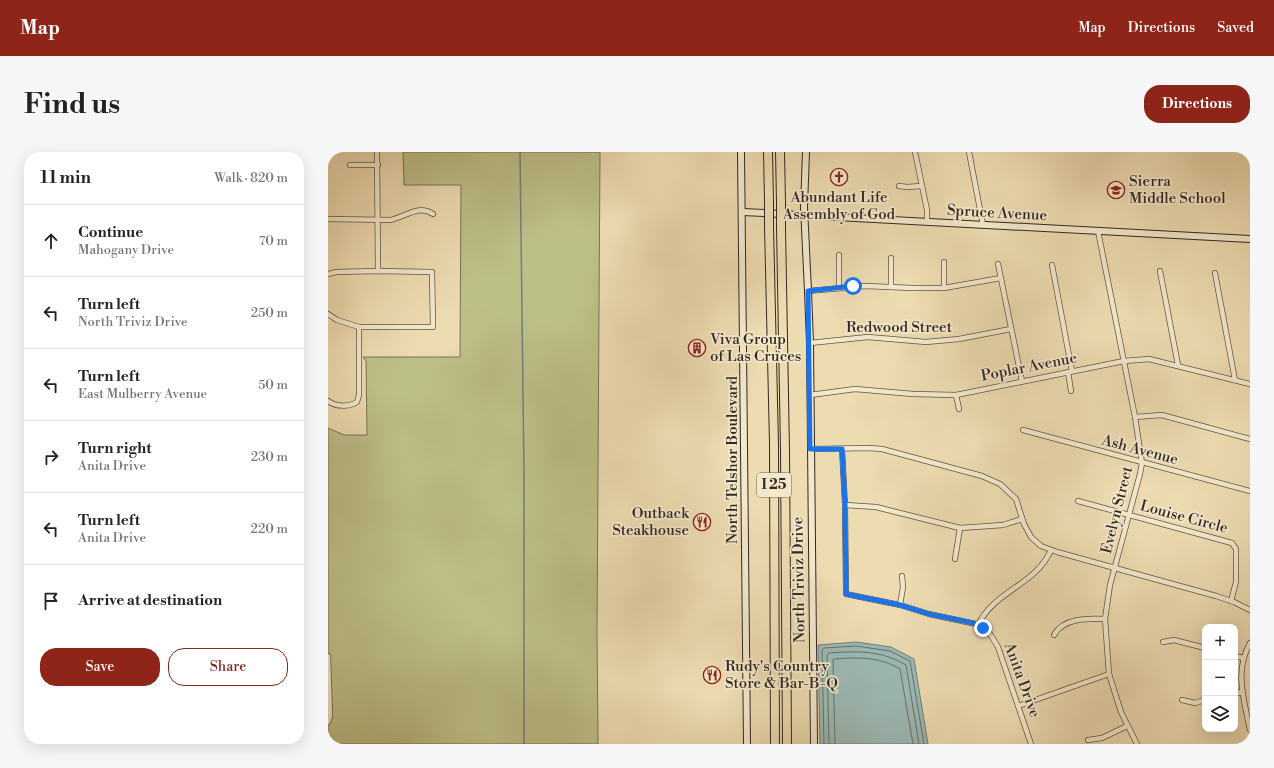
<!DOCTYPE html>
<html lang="en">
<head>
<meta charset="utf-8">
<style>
  body { margin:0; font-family:"Libre Bodoni",serif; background:#f6f6f6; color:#222 }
  .controls { position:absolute; right:12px; bottom:12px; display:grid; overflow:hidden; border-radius:8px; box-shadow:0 4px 16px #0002 }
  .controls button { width:36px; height:36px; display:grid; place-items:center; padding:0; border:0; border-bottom:1px solid #e0e0e0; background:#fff; color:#222; font:20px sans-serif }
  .stop { position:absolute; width:12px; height:12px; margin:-9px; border:3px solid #1a73e8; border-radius:50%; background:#fff }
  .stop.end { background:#1a73e8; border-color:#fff; box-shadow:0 1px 4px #0008 }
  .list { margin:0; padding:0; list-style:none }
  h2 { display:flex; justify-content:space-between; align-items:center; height:52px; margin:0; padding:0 16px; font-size:17px }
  h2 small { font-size:13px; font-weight:400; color:#767676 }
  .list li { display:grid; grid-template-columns:26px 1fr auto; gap:12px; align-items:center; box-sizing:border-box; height:72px; padding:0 16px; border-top:1px solid #e0e0e0 }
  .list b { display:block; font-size:15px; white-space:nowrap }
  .list p { margin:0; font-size:13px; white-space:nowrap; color:#767676 }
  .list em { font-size:13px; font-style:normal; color:#767676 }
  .actions { display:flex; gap:8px; padding:12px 16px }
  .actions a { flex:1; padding:9px 0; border:1px solid #8f2418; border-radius:16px; text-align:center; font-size:14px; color:#8f2418 }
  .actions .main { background:#8f2418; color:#fff }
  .icon { flex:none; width:22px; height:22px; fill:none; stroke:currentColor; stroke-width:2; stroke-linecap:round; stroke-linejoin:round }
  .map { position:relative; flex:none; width:922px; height:592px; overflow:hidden; border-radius:16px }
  header { display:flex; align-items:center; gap:24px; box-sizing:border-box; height:56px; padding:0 20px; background:#8f2418; color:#fff }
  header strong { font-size:19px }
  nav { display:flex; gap:22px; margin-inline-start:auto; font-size:14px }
  .intro { display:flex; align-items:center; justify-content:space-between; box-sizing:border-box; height:96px; padding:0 24px }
  h1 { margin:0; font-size:28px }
  .button { padding:10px 18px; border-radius:16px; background:#8f2418; color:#fff; font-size:14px; font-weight:700 }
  main { display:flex; gap:24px; padding:0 24px }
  aside { flex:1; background:#fff; border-radius:16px; box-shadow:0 4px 16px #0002 }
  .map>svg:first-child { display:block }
</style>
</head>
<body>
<header>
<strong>Map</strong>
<nav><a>Map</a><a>Directions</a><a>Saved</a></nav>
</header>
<div class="intro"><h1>Find us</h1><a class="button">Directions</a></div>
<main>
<aside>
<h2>11 min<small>Walk · 820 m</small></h2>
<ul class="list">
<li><svg class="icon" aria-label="ahead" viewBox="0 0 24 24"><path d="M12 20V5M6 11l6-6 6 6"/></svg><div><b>Continue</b><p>Mahogany Drive</p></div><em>70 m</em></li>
<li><svg class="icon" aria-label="left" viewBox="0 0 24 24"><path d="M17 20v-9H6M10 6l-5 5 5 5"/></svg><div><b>Turn left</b><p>North Triviz Drive</p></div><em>250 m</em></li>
<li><svg class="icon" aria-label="left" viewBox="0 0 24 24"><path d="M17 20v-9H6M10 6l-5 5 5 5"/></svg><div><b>Turn left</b><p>East Mulberry Avenue</p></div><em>50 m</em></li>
<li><svg class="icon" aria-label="right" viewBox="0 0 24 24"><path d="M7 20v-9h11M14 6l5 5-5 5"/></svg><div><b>Turn right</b><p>Anita Drive</p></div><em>230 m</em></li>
<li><svg class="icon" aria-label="left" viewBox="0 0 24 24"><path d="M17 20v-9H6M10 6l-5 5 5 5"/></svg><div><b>Turn left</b><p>Anita Drive</p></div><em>220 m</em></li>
<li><svg class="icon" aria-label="arrive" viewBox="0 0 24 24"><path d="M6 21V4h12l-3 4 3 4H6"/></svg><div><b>Arrive at destination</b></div></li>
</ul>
<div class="actions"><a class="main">Save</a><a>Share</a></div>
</aside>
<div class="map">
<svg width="922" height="592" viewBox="0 0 922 592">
  <rect width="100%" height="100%" fill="#eddbb1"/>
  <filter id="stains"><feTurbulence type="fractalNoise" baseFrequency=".005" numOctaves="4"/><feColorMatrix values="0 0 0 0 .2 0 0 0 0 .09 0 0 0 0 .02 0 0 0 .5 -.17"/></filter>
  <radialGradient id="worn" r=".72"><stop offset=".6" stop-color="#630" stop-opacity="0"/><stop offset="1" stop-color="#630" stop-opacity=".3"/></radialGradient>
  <polygon fill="#bdbf89" stroke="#797455" points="75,0 272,0 269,480 270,592 0,592 0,276 16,283 39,283 38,209 35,205 132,205 133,33 76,33"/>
  <polygon fill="#9bb9b5" stroke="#727f7a" points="528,490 563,495 586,507 600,592 492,592 490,493"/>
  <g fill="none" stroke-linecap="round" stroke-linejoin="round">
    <g stroke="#68706b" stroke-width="1">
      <polyline points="496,592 494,498 496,496 528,494 562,499 582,509 596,592"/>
      <path d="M501,592L499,503L501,501C528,499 553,498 578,513L591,592"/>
      <path d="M507,592L505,508L507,507C529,505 553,505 572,517L585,592"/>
    </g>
    <polyline stroke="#727f7a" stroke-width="1.5" points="192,0 196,322 196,592"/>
    <defs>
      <g id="street">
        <polyline points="49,0 50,119"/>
        <polyline points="587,0 599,58 599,70"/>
        <polyline points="641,0 655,73"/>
        <polyline points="22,13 50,13"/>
        <polyline points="571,34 579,35 594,34"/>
        <path d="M0,67L62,68C78,65 90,52 105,62"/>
        <polyline points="770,79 807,265 814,311 812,322 782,433 777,467 781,522 793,560 809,592"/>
        <polyline points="511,103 511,136"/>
        <polyline points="616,110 616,136"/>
        <polyline points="670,112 694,229"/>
        <polyline points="724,113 744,219"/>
        <polyline points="832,119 850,213"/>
        <polyline points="887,121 907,228"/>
        <polyline points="0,122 8,120 50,119 104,120 105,175 31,175 9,168 0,162"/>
        <polyline points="563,135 563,106"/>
        <polyline points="480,139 538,134 584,136 616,136 673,126"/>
        <polyline points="482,191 540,185 598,190 631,187 683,177"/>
        <polyline points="740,220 743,239"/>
        <polyline points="482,243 527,237 585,242 628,243 796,209 821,207 922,232"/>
        <polyline points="628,243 631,257"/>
        <path d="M0,249C8,255 21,255 29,250L31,243V175"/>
        <polyline points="807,265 834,263 922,287"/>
        <polyline points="695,278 922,339"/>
        <polyline points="483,297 541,296 554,297 654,324 672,332 688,347 696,372 703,385 713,394 729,400 888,444 906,450 922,458"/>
        <polyline points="514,297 517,353 518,442 572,453 601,462 648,472 655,476 662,482 670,495 703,592"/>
        <polyline points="750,349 904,391 908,397 908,430 903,449"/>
        <polyline points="517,353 548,355 632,376 675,373 694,367"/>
        <polyline points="627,407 632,376"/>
        <polyline points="572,453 575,435 574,424"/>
        <path d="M650,473C667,438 708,433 723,398"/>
        <path d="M726,483C735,466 760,466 777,467"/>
        <polyline points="835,490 846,488 877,496"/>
        <path d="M922,491C906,520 916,547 922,578"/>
        <polyline points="0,504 2,564 0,570"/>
        <polyline points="907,504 915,506"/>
        <polyline points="907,542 914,540"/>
        <polyline points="854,548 867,551 877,548"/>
        <polyline points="690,554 781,522"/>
        <polyline points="760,588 774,586 799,574"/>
        <polyline points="918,592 922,591"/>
      </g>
      <g id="secondary">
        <polyline points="413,0 419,592"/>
        <polyline points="478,0 476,55 480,139 482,191 486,592"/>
        <polyline points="415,60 922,87"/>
      </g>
      <g id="highway">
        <polyline points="440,0 441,49"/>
        <polyline points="452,0 453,50"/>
        <polyline points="441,74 446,292 447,592"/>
        <polyline points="453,75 457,299 459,592"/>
      </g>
    </defs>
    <use href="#street" stroke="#635545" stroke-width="6"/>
    <use href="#secondary" stroke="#352821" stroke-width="8"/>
    <use href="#highway" stroke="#352821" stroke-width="10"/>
    <use href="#street" stroke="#f3e8cc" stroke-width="4.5"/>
    <use href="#secondary" stroke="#f3e8cc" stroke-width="6"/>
    <use href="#highway" stroke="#eddbb1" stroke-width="8"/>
    <defs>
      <g id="highway-bridge">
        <polyline points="441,49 441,74"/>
        <polyline points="453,50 453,75"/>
      </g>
    </defs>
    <use href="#highway-bridge" stroke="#352821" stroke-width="10" stroke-linecap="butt"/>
    <use href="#highway-bridge" stroke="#eddbb1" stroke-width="8"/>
  </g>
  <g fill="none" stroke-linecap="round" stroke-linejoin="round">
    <polyline stroke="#1a73e8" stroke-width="5" points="525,134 480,139 482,297 514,297 517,353 518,442 572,453 601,462 645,471 655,476"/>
  </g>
  <defs>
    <symbol id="church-ring" viewBox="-11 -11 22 22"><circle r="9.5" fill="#f3e8cc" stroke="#8f2418" stroke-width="1.5"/><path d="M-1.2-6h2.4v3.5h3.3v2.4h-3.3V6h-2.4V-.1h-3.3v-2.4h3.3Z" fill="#8f2418"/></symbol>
    <symbol id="school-ring" viewBox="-11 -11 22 22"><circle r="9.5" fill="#f3e8cc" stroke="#8f2418" stroke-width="1.5"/><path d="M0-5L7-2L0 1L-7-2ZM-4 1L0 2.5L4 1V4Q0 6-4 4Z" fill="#8f2418"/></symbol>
    <symbol id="building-ring" viewBox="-11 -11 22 22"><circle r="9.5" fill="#f3e8cc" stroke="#8f2418" stroke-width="1.5"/><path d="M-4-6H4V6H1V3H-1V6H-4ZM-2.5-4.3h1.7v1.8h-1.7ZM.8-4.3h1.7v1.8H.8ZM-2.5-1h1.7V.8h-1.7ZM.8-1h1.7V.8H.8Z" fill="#8f2418"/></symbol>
    <symbol id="restaurant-ring" viewBox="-11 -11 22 22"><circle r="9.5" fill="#f3e8cc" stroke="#8f2418" stroke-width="1.5"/><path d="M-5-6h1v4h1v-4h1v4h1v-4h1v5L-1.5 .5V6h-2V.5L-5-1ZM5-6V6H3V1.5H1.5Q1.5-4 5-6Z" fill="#8f2418"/></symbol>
  </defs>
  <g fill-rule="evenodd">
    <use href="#church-ring" x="501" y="15" width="20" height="20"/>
    <use href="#school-ring" x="778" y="28" width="20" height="20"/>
    <use href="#building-ring" x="359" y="186" width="20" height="20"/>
    <use href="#restaurant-ring" x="364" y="360" width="20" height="20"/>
    <use href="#restaurant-ring" x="374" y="513" width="20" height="20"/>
  </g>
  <g text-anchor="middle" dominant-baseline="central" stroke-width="3.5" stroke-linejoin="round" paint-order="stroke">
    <rect fill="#f3e8cc" stroke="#6e6254" stroke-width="1" x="429" y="321" width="34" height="24" rx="3"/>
    <g font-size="14" font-weight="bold" fill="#352821">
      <text x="446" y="333">I 25</text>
    </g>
    <g font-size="15" fill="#352821" stroke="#f3e8cc" text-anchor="start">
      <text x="801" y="29">Sierra<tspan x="801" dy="17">Middle School</tspan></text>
      <text x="511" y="45" text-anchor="middle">Abundant Life<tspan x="511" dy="17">Assembly of God</tspan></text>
      <text x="382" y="187">Viva Group<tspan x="382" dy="17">of Las Cruces</tspan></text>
      <text x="361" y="361" text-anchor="end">Outback<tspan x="361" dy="17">Steakhouse</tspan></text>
      <text x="397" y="514">Rudy's Country<tspan x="397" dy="17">Store &amp; Bar-B-Q</tspan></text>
    </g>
    <g font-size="15" fill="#352821" stroke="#f3e8cc">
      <text transform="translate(669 61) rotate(3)">Spruce Avenue</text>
      <text x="571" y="175">Redwood Street</text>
      <text transform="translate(701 215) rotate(-11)">Poplar Avenue</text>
      <text transform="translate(812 298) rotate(15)">Ash Avenue</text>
      <text transform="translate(404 308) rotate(-90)">North Telshor Boulevard</text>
      <text transform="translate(789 358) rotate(-76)">Evelyn Street</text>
      <text transform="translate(856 365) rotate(15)">Louise Circle</text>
      <text transform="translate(471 428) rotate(-91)">North Triviz Drive</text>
      <text transform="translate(694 528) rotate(70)">Anita Drive</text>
    </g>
  </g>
  <rect width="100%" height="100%" filter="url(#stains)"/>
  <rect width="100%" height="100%" fill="url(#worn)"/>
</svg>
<div class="controls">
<button>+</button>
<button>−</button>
<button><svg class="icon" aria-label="layers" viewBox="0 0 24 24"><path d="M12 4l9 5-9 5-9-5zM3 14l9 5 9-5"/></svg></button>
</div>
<div class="stop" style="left:525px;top:134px"></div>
<div class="stop end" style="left:655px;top:476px"></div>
</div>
</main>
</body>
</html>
